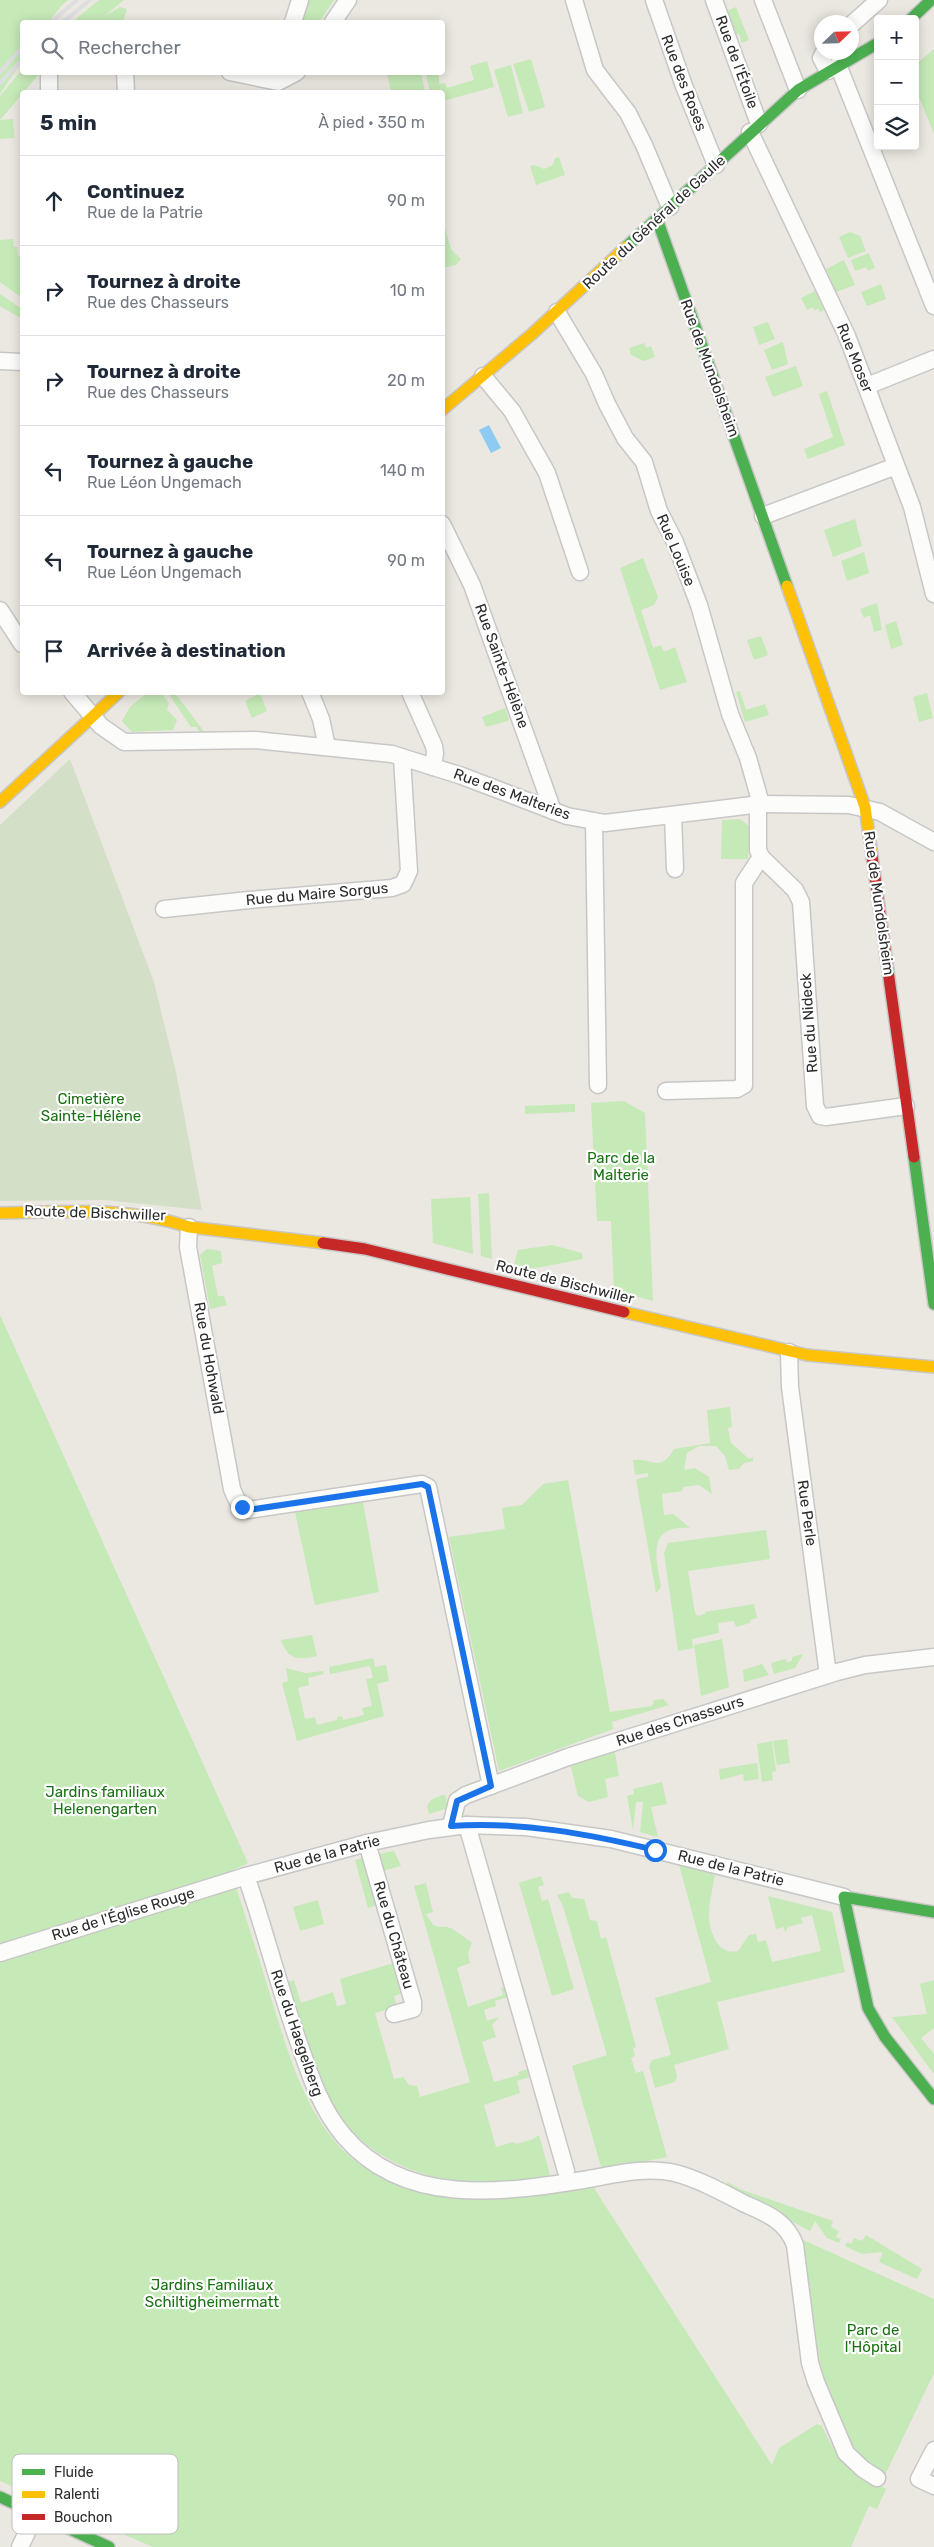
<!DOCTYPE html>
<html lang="fr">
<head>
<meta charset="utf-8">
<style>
  body { margin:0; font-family:Rubik,sans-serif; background:#f6f6f7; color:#1f2937 }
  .controls { position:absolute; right:15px; top:15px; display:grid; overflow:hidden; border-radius:5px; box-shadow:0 2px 12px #0003 }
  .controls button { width:45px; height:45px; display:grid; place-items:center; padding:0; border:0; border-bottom:1px solid #e0e1e3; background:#fff; color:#1f2937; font:25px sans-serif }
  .compass { position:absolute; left:814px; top:15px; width:45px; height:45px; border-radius:50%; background:#fff; box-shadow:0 2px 12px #0003; rotate:67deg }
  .stop { position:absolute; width:15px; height:15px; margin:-11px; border:4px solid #1a73e8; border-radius:50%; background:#fff }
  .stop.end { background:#1a73e8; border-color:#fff; box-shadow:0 1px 5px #0008 }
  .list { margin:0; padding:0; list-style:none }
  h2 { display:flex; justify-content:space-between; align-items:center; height:65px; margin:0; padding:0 20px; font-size:21px }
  h2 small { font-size:16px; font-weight:400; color:#747a83 }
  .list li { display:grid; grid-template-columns:32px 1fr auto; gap:15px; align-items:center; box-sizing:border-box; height:90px; padding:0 20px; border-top:1px solid #e0e1e3 }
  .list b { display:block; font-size:19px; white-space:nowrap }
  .list p { margin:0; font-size:16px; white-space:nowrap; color:#747a83 }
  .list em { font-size:16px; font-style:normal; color:#747a83 }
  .icon { flex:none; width:28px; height:28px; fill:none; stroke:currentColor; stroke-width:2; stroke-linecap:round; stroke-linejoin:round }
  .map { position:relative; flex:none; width:934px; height:2547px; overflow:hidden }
  .search { position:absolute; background:#fff; box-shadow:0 2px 12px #0003; left:20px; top:20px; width:425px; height:55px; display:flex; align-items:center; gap:12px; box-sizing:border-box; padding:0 18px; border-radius:5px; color:#747a83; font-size:19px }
  .panel { position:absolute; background:#fff; box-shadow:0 2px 12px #0003; left:20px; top:90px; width:425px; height:605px; border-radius:5px }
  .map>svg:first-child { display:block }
</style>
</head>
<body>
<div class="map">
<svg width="934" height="2547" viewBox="0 0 934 2547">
  <rect width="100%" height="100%" fill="#ebe8e1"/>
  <g fill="#c5e9b7">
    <polygon points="0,0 68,0 61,6 49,22 22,22 22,61 0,94"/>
    <polygon points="99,0 124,0 103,17 120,7 127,9 123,22 72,22"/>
    <polygon points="309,0 334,0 319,22 302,22"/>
    <polygon points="736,7 749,40 742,43 739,34 735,35 727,11"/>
    <polygon points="934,49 934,134 915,87 915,65"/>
    <polygon points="531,59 545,107 529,112 513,64"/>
    <polygon points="487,61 494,87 443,101 442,92 430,92 426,73 439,73 439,84 445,83 447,88 474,80 470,66"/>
    <polygon points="511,65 523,113 508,117 494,70"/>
    <polygon points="22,70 22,72 40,73 0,120 13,119 14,138 0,139 0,96"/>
    <polygon points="387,73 421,73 425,92 391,92"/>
    <polygon points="559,157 565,175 536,185 530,166 534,165 544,169 553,165 555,158"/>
    <polygon points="442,218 451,249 461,259 456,265 443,268"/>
    <polygon points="850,232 860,236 866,251 848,258 839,237"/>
    <polygon points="13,239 14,247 17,247 18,256 22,256 22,298 0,282 0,240"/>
    <polygon points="869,253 875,268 868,271 866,267 855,271 851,260"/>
    <polygon points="844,260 855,285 836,292 826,269"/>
    <polygon points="881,284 886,299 867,306 861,292"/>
    <polygon points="815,291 824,310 820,312 818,309 814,310 813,307 807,310 801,298"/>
    <polygon points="0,294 22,309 22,319 0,306"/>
    <polygon points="768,322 775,339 759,345 753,327"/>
    <polygon points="783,342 788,364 772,370 764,350"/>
    <polygon points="644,343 646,348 651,346 655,357 644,361 631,355 629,348"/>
    <polygon points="796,366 803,386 773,397 765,377"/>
    <polygon points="827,391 845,445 808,459 804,449 833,437 819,394"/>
    <polygon points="855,519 862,546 833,557 824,530"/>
    <polygon points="864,552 869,573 847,581 841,561"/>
    <polygon points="643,558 658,597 654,605 641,610 653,648 661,645 664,652 675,647 687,682 660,690 620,568"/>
    <polygon points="877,603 882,630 874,632 870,615 864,618 860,609"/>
    <polygon points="896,621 903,645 891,649 885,625"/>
    <polygon points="761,636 768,655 754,660 747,640"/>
    <polygon points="740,691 746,710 765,704 769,715 745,722 736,692"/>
    <polygon points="148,692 161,693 169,703 167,710 177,720 173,730 132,732 122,721 130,707"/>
    <polygon points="168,693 175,693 206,734 202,734 196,727 191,727"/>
    <polygon points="260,693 267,711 252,718 245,701"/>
    <polygon points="927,693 933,718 919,722 913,697"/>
    <polygon points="505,708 509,719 508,721 486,727 482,717"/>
    <polygon points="740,819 750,827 748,859 721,859 722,820"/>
    <polygon points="624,1101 645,1113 653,1301 614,1290 611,1221 597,1221 591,1103"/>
    <polygon points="575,1104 575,1112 525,1114 525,1106"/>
    <polygon points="489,1193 489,1195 492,1259 481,1256 478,1194"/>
    <polygon points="470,1197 473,1254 433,1243 431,1199"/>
    <polygon points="552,1245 582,1253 583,1259 531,1269 514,1265 518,1250"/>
    <polygon points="207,1249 221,1251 222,1263 212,1266 218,1296 224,1296 227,1305 210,1309 200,1255"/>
    <path d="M0,1315L248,1863L231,1871C245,1915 259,1958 272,2001C299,2089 324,2173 426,2192C437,2194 449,2197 460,2198C504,2199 549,2191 592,2185L772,2465L779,2448L817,2424L822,2426C839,2465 851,2469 886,2489L877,2509L869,2506L851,2547H153L0,2481Z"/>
    <path d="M730,1407L732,1427L728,1428L731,1443L749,1459L753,1457V1461L744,1463L739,1469L729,1470L725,1456L716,1446H699L687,1453L684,1470L695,1468L709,1477L712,1494L699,1485L683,1487L682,1491L662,1494L664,1515L673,1514L690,1528C646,1525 656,1557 661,1587L656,1593L636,1479L648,1477V1473L635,1475L633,1460C652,1457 660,1474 674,1449L710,1443L707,1410Z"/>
    <polygon points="568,1480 610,1712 652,1706 654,1700 663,1699 669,1705 612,1722 613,1729 499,1771 449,1537 505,1529 502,1508 522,1505 543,1484"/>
    <polygon points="363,1502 379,1592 315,1605 295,1512"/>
    <polygon points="766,1530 770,1559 688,1571 695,1613 698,1616 705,1614 705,1612 754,1604 757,1618 750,1620 750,1623 736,1627 734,1621 718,1623 719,1633 692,1639 693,1648 678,1651 664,1553 668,1543"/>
    <path d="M312,1635L317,1656C300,1660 288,1661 281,1640Z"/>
    <polygon points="722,1639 729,1687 701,1696 694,1645"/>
    <polygon points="803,1654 795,1668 774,1674 771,1663 785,1659 787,1662 792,1661 792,1657"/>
    <polygon points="373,1658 375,1667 386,1665 389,1681 377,1684 384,1716 297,1741 282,1683 288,1681 286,1668 305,1673 323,1671 324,1674 308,1678 309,1685 298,1688 305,1719 315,1717 317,1725 337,1720 337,1717 342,1716 343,1720 364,1715 362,1708 372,1706 366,1679 373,1678 370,1666 330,1674 329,1667"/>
    <polygon points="762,1664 769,1675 744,1682 743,1670"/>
    <polygon points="787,1739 790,1763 777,1765 773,1741"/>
    <polygon points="772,1741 776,1771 772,1772 773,1780 762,1782 757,1744"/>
    <polygon points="614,1747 619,1776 605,1779 608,1797 589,1802 578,1796 570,1763"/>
    <polygon points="757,1763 759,1779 744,1781 743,1774 720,1780 719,1769"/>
    <polygon points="662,1782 667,1804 651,1807 658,1837 640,1832 643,1802 636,1802 633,1830 627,1796 634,1794 633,1789"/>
    <polygon points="442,1795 445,1795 448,1808 429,1814 427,1806 431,1800"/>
    <polygon points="394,1851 401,1866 379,1872 374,1855"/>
    <polygon points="366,1857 380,1904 368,1908 355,1860"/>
    <path d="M679,1865L715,1875C713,1887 709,1902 709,1914C709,1932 718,1956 738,1951L749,1935L756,1934L758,1942L766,1940L772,1962L821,1951L812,1915L801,1918L803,1923L788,1927L785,1933L784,1927L776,1929L768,1896L832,1912L845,1972L717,2002L729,2049L674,2065L677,2076L675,2082L655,2088L649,2066L652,2060L671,2055L655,1998L711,1982Z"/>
    <polygon points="541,1876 544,1885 538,1887 542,1901 548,1899 574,1989 552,1996 519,1883"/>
    <path d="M426,1883L433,1912L426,1914C438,1935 439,1922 453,1929C459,1933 467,1940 472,1942L468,1954L470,1963L457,1968L468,2007L503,1995L501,1988L507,1986L508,1997L495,2001L496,2006L484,2010L487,2021L499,2017L492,2025L496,2037L482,2042L494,2082L519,2075L518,2072L528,2069L527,2065L532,2076L517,2081L520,2093L484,2105L496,2147L513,2142L516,2144L531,2140L539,2135L550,2175C533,2178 515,2183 498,2184C435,2186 360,2161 330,2100C311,2063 300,2022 287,1982L294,1980L301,2003L333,1992L337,2006L346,2004L340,1979L397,1962L405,1992L394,1996L397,2007L375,2013L394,2079L403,2077L409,2085L417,2086L420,2097L470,2082L414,1886Z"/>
    <polygon points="569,1892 572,1898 584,1899 590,1920 597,1921 601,1939 606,1937 636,2047 633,2048 635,2056 631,2058 636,2073 643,2071 667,2157 602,2170 572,2066 607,2055 563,1906 557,1895"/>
    <polygon points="318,1900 324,1924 300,1931 293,1907"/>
    <polygon points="934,1980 934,2028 921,2038 934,2054 934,2074 892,2017 927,2014 920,1984"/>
    <polygon points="727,2182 742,2190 833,2221 831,2227 839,2231 836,2237 841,2239 839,2243 827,2238 815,2221 810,2231 728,2188"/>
    <polygon points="866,2235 922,2269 917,2279 879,2262 883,2252 862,2254 845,2246 847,2242 851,2244 854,2238 862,2241"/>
    <polygon points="801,2239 934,2299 934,2373 884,2477 853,2456 817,2374"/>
  </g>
  <polygon fill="#d3e0c7" points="70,759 154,982 176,1072 202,1210 104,1200 0,1201 0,825"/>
  <polygon fill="#8ecbf2" points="489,425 501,448 491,453 479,430"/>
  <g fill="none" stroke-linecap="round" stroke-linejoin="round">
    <defs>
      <g id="street">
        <polyline points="574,0 595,70 628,113 644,145 670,207"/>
        <polyline points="654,0 684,86 716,165"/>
        <polyline points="714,0 759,124"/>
        <polyline points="763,0 798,90"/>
        <polyline points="293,22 300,0"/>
        <polyline points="333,22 348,0"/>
        <polyline points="852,24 879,0"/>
        <polyline points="824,52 821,58 828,71"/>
        <polyline points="838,65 934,306"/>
        <polyline points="125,72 126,92"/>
        <polyline points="230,72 278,82 297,72"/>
        <polyline points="49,92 49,72"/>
        <polyline points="750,132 847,336 912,507 934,594"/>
        <polyline points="557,312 594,374 607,404 625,438 644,462 659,511 675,542 699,605 730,714 748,758 761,804"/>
        <polyline points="0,361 22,362"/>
        <polyline points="483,376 512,411 547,473 580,572"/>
        <polyline points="867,386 934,359"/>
        <polyline points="763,516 896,466"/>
        <polyline points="442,524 472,585 553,811"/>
        <polyline points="0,610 22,644"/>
        <polyline points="72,692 101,726 124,742 255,740 392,754 462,776 567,816 605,823 761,804 849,805 880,812 934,842"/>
        <polyline points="310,692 321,719 327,747"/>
        <polyline points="410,692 434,746 435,753 433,767"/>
        <polyline points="758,805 758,850 761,857 795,890 801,902 815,1106 820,1116 826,1117 906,1106"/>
        <polyline points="673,815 675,869"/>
        <polyline points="594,821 598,1085"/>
        <polyline points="164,909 249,900 392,888 403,884 409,871 402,758"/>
        <polyline points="666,1091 737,1089 744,1085 744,883 761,857"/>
        <path d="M189,1227L188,1247L232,1489C236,1499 239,1506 248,1510L422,1484L428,1487L491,1786"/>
        <polyline points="789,1352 790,1387 828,1675"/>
        <polyline points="467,1825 566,2171"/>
        <polyline points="451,1826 457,1801 466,1795 568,1757 837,1672 865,1665 934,1657"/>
        <polyline points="367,1843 413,2002 413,2009 394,2014"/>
        <path d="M246,1876C266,1933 280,1992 301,2049C312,2081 322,2110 344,2136C404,2207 501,2193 583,2180C613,2175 645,2166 675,2173C698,2179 722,2192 743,2203C765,2213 786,2220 795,2245L810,2363L816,2382L846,2453L863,2469L877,2478"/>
        <polyline points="0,1953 246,1876 367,1843 429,1830 467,1825 526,1827 611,1839 844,1897"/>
        <polyline points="934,2450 919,2479 934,2486"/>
        <polyline points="20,2547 36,2513"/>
      </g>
      <g id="fast">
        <polyline points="911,19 931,0"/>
        <polyline points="657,219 787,586"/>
        <polyline points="626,247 798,90 878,43"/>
        <polyline points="914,1157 934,1304"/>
        <polyline points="934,1912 844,1897 868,2008 885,2037 934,2099"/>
        <polyline points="0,2497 109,2547"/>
      </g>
      <g id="slow">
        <polyline points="442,410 532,334 626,247"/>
        <polyline points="787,586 865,807 872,856"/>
        <polyline points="0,802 119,692"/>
        <path d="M0,1213C64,1212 128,1206 189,1227L323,1243"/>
        <polyline points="624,1312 807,1355 934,1367"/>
      </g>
      <g id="jam">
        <polyline points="872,856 914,1157"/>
        <polyline points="323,1243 365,1249 624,1312"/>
      </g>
    </defs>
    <use href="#street" stroke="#c8c7c7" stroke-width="19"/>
    <use href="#fast" stroke="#c8c7c7" stroke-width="14"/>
    <use href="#slow" stroke="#c8c7c7" stroke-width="14"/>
    <use href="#jam" stroke="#c8c7c7" stroke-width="14"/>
    <use href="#street" stroke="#fcfcfa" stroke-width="16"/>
    <use href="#fast" stroke="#4caf50" stroke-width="11"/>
    <use href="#slow" stroke="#ffc107" stroke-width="11"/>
    <use href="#jam" stroke="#c62828" stroke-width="11"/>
    <g stroke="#dedee0" stroke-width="4">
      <polyline points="51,22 77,0"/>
      <polyline points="63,22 90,0"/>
      <polyline points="0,72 22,48"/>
      <polyline points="0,83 22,60"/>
    </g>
  </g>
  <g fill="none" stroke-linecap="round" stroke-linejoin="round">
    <path stroke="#1a73e8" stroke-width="6" d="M242,1507L248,1510L422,1484L428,1487L491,1786L457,1801L451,1826C519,1821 589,1834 655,1850"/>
  </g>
  <g text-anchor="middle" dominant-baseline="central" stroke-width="4.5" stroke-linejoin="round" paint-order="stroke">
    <g font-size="15" fill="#2c2c2c" stroke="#fff">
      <text transform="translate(737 62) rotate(70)">Rue de l'Étoile</text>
      <text transform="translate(684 83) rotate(69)">Rue des Roses</text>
      <text transform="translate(654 222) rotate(-43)">Route du Général de Gaulle</text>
      <text transform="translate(855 358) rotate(68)">Rue Moser</text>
      <text transform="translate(710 368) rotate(70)">Rue de Mundolsheim</text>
      <text transform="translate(676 550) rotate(67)">Rue Louise</text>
      <text transform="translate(502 666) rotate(70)">Rue Sainte-Hélène</text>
      <text transform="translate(512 794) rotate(20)">Rue des Malteries</text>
      <text transform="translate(317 894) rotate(-5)">Rue du Maire Sorgus</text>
      <text transform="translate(879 903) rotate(82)">Rue de Mundolsheim</text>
      <text transform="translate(809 1023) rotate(-94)">Rue du Nideck</text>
      <text transform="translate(95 1213) rotate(2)">Route de Bischwiller</text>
      <text transform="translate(565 1282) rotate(14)">Route de Bischwiller</text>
      <text transform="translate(209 1358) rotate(80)">Rue du Hohwald</text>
      <text transform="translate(807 1513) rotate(82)">Rue Perle</text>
      <text transform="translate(680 1721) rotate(-18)">Rue des Chasseurs</text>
      <text transform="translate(327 1854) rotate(-15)">Rue de la Patrie</text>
      <text transform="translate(731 1868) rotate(14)">Rue de la Patrie</text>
      <text transform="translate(123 1914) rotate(-17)">Rue de l'Église Rouge</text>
      <text transform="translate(394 1935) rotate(74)">Rue du Château</text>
      <text transform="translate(297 2033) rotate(71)">Rue du Haegelberg</text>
    </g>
    <g font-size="15" fill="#1a7114" stroke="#fff">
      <text x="91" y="1099">Cimetière<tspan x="91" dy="17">Sainte-Hélène</tspan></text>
      <text x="621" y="1158">Parc de la<tspan x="621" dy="17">Malterie</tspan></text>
      <text x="105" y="1792">Jardins familiaux<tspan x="105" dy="17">Helenengarten</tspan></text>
      <text x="212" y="2285">Jardins Familiaux<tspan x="212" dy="17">Schiltigheimermatt</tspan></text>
      <text x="873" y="2330">Parc de<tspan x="873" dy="17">l'Hôpital</tspan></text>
    </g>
  </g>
  <rect x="12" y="2454" width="166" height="80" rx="8" fill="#fff" stroke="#c0c0c0" stroke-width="1"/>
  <rect x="22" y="2469" width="23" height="6" fill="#4caf50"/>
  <rect x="22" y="2491" width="23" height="7" fill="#ffc107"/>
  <rect x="22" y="2514" width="23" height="6" fill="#c62828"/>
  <g font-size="14" fill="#2c2c2c">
    <text x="54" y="2477">Fluide</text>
    <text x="54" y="2499">Ralenti</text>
    <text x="54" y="2522">Bouchon</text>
  </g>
</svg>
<div class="controls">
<button>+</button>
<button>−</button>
<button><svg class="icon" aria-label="layers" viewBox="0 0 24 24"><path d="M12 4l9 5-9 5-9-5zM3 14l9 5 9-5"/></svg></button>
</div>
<svg class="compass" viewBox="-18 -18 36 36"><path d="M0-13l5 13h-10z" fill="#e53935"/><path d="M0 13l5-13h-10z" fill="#747a83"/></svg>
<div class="stop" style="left:655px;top:1850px"></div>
<div class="stop end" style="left:242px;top:1507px"></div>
<div class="search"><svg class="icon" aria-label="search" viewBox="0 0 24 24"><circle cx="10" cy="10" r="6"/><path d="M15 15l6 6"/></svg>Rechercher</div>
<section class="panel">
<h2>5 min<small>À pied · 350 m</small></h2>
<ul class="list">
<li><svg class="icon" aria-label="ahead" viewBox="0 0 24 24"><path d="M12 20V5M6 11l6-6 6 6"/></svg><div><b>Continuez</b><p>Rue de la Patrie</p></div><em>90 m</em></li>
<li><svg class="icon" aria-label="right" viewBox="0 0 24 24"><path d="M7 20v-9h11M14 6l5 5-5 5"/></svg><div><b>Tournez à droite</b><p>Rue des Chasseurs</p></div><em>10 m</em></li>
<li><svg class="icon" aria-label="right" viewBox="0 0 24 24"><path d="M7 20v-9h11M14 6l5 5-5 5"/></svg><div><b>Tournez à droite</b><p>Rue des Chasseurs</p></div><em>20 m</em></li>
<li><svg class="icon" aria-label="left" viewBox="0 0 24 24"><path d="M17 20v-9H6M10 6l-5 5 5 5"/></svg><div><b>Tournez à gauche</b><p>Rue Léon Ungemach</p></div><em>140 m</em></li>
<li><svg class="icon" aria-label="left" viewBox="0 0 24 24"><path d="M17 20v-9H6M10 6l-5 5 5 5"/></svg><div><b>Tournez à gauche</b><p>Rue Léon Ungemach</p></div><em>90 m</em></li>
<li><svg class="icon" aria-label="arrive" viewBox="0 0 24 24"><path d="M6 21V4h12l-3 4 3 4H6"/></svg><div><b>Arrivée à destination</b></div></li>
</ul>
</section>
</div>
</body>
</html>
